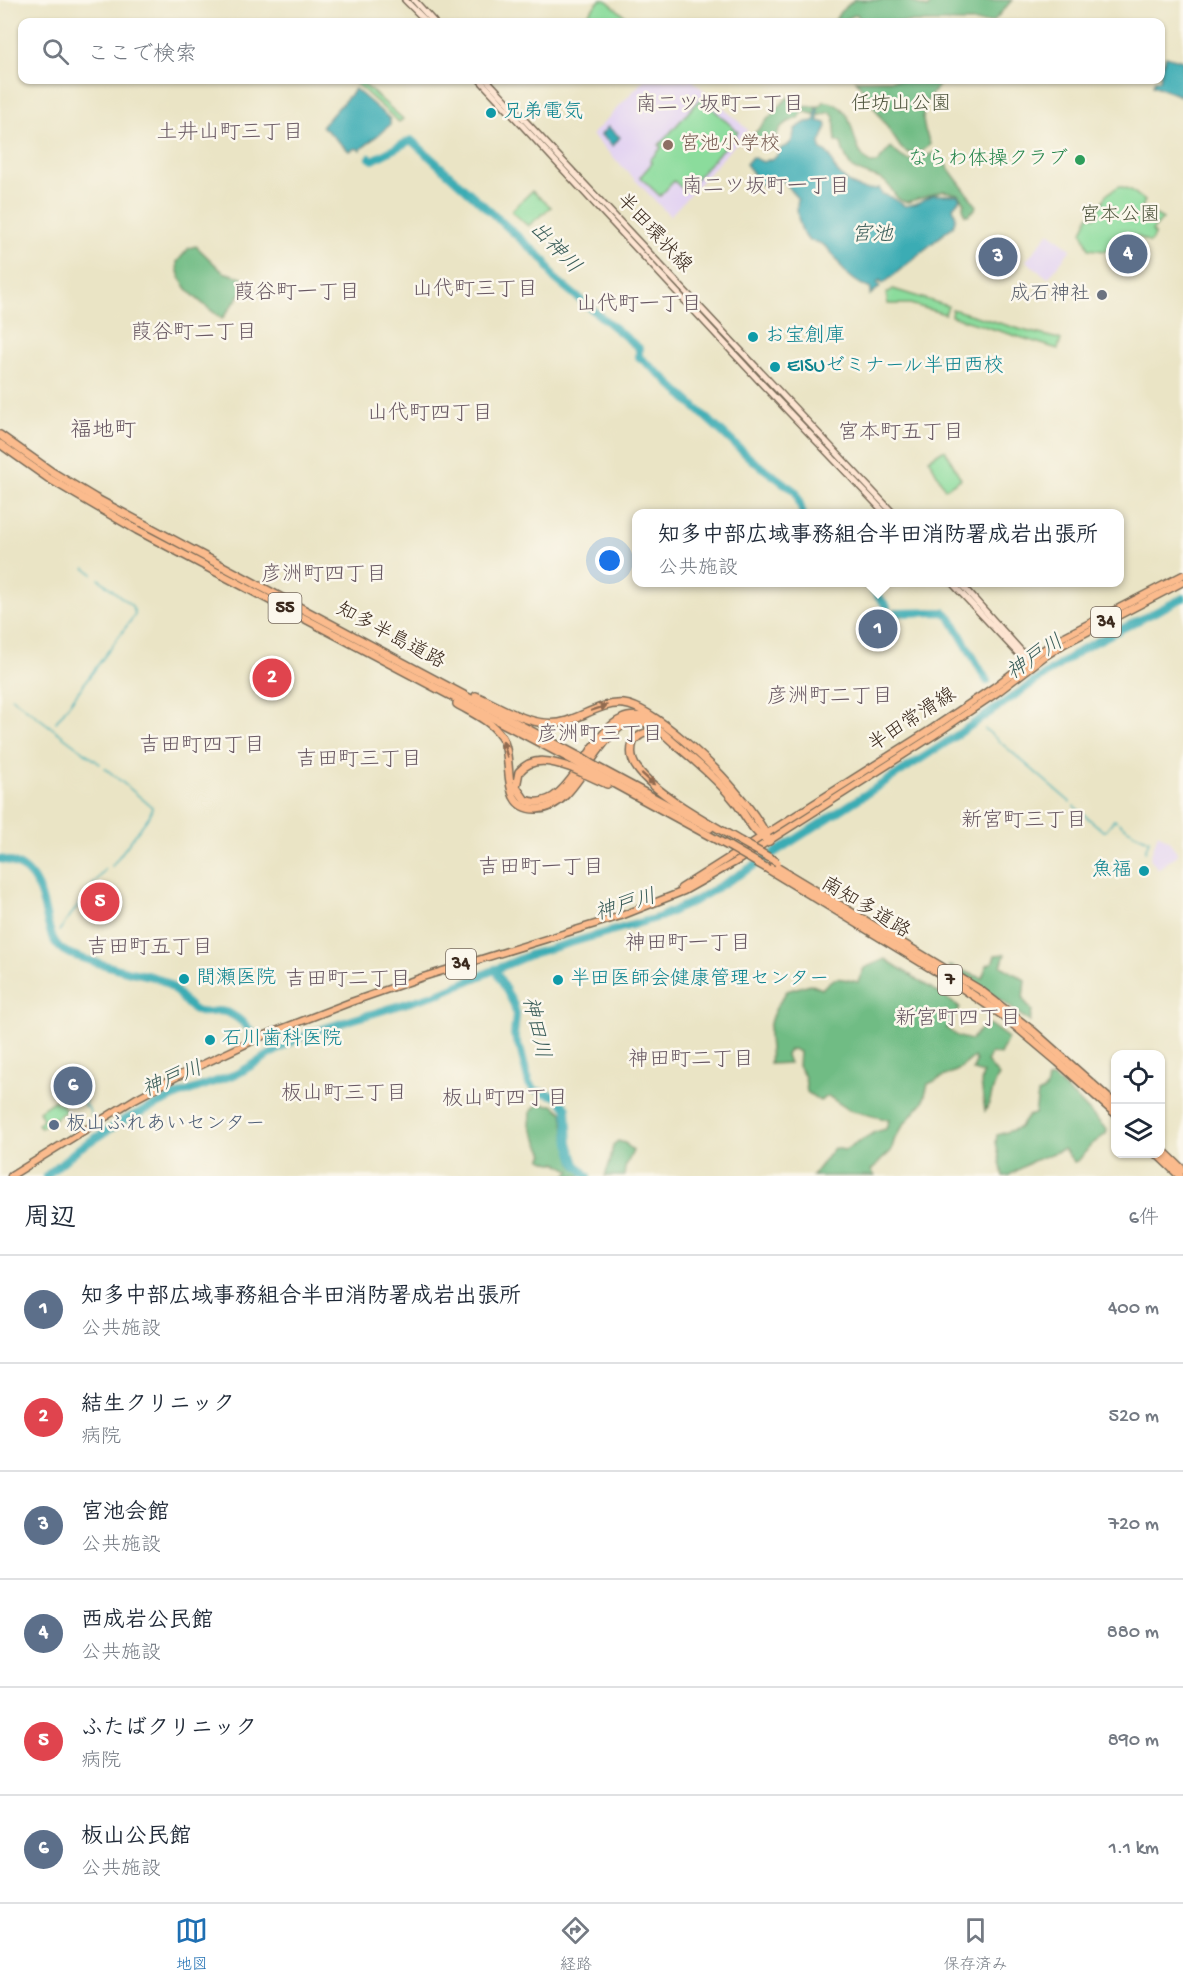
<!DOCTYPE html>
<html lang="ja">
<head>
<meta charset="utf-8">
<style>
  body { margin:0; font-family:"Gochi Hand","Klee One",sans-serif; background:#f2f2f3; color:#1f2937 }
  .controls { position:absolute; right:18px; bottom:18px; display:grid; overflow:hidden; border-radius:12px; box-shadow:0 2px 4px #0004 }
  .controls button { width:54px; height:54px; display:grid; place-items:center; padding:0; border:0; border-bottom:2px solid #e0e1e3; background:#fff; color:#1f2937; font:30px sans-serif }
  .you { position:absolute; left:610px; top:561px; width:21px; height:21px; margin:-15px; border:4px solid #fff; border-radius:50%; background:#1a73e8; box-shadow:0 0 0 9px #1a73e833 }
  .badge { display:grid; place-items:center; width:39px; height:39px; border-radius:50%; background:#1f6fb2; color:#fff; font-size:20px; font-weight:700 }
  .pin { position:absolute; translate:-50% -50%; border:3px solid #fff; box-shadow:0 2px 6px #0006 }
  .popup { position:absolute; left:632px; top:509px; width:492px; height:78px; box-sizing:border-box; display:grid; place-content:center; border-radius:12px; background:#fff; filter:drop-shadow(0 2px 4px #0005); font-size:20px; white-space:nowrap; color:#747a83 }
  .popup b { font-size:22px; color:#1f2937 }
  .popup::after { content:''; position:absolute; left:50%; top:100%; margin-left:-12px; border:12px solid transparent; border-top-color:#fff }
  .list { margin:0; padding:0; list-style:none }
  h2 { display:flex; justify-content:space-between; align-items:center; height:78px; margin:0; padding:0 24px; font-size:26px }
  h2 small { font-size:20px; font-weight:400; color:#747a83 }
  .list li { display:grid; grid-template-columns:39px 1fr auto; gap:18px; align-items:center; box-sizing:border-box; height:108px; padding:0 24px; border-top:2px solid #e0e1e3 }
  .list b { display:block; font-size:22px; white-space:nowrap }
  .list p { margin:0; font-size:20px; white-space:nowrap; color:#747a83 }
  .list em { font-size:20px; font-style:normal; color:#747a83 }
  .icon { flex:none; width:33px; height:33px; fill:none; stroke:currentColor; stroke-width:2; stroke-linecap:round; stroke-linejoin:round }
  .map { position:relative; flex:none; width:1183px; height:1176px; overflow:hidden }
  .search { position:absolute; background:#fff; box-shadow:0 2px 4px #0004; left:18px; right:18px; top:18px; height:66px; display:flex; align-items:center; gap:15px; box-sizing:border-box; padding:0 21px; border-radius:12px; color:#747a83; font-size:22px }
  .sheet { height:726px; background:#fff }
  nav { display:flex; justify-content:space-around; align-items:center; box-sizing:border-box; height:84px; border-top:2px solid #e0e1e3; background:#fff; font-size:16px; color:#747a83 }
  nav a { display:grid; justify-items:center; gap:3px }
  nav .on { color:#1f6fb2 }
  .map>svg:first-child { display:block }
</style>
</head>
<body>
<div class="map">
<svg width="1183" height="1176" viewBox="0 0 1183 1176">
  <rect width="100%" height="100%" fill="#fbf7ec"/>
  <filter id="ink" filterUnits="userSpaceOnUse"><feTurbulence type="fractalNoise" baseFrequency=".0167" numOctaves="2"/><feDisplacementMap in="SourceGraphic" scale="12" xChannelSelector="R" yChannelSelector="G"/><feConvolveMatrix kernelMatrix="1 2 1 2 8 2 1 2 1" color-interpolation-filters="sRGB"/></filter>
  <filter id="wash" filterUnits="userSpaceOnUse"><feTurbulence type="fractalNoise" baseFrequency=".008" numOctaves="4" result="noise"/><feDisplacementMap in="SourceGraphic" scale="24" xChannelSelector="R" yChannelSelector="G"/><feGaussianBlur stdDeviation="1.35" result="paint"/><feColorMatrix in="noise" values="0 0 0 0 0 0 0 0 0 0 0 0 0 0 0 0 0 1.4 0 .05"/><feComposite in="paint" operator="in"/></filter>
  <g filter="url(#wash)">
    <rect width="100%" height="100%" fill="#eae4c5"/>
    <g fill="#e3d3f2">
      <polygon points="644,80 692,80 748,130 670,216 592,135"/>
      <polygon points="1049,232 1071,249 1048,278 1026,261"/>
      <polygon points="1158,833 1168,840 1177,852 1176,856 1158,869 1150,858"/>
    </g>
    <g fill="#8bdc9c" stroke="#63835d" stroke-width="1.5">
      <polygon points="600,0 606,0 632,22 591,22 585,17"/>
      <polygon points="352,80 359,80 403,119 399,122"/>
      <polygon points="701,98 738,132 685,191 674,181 660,196 640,177 652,163 650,160 661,148 659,145"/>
      <path d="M1119,186L1131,190L1145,201L1142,207L1163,219L1152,231L1155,234L1150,243C1129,229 1131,241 1113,252L1089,249L1082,232L1089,215L1095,217L1106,195Z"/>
      <polygon points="532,191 551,207 528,226 512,212 512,210"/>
      <polygon points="893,289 948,306 945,314 910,304 888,304 886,294"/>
      <polygon points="952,309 1026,331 1059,339 1061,340 1058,349 951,316"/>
      <polygon points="943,450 945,450 961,479 945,489 929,459"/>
      <polygon points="55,1100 57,1103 62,1104 66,1111 41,1128 38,1124 43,1119 39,1111"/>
    </g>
    <g fill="#70bc84" stroke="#567351" stroke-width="1.5">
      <polygon points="854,0 908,0 927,8 935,0 1012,0 993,22 861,22 857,14 840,22 834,22 840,12"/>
      <path d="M856,80H943C932,93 919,107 924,126C925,133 929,138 930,144C922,154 911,157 901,148Z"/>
      <path d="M788,97L798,107L820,106L824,101C862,107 845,146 870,163H877L891,147C910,168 915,160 936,152L976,205L975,209L968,215H965L963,207L964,202L958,194L943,191L908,202C894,202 894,188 884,181C875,175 862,175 853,168C846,162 843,151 841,143L836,141L834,117L830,112L819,116L803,111L799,118C776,125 781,129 771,147L753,135Z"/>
      <path d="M196,246L223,272L243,278L248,284L222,319C203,303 176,288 177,262L189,248Z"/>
      <polygon points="1005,954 1001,966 1025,980 1023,999 1032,1011 1030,1022 1002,1001 949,968 950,966 982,978 987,965 993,962 995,955"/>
      <path d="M885,959L942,995L960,1008L946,1028L959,1037L971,1040L982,1027L989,1024L1008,1038L1000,1055L991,1053L987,1062L999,1076C991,1087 993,1100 985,1111L981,1083L983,1073L973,1070L976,1061L974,1057L958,1070L928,1084L923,1102L905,1123L895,1138L891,1151L871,1170L875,1176H812L834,1148L845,1150L875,1132L886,1129L889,1120L849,1110L828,1096L820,1101L807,1092L805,1077L798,1066L799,1052L793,1049L789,1050L786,1055L789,1063L770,1064C772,1052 768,1042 769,1030C770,1015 779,1003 787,991L810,984L822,989C836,973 838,979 858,982L864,968Z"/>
      <polygon points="1053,1078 1080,1102 1107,1130 1106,1134 1091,1145 1079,1160 1074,1162 1064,1149 1033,1161 1008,1176 1003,1176 996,1142 997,1135 1019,1128 1028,1116 1035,1114 1038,1094 1046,1089 1048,1079"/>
      <polygon points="538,1104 553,1105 563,1113 566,1142 573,1166 584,1176 565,1176 571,1171 557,1163 551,1163 541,1159 544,1154 530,1125 531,1111"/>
      <polygon points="618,1141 625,1143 633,1151 625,1168 624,1176 605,1176 610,1162 613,1145"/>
    </g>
    <g fill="#3aacb4" stroke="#3a6b69" stroke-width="1.5">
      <polygon points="1166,56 1183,61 1183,87 1180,96 1153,85 1155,80 1160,80 1161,69"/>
      <polygon points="355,89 390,119 390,125 360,150 356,148 349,151 322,126"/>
      <path d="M816,108H818V121L826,123L827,126L820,143V149C822,151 826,151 828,154C831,156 833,164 834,167C844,182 861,194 879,188L882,194L891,197L905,206L915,204L933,195H958L960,199L953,207L956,217L953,226L883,284L880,280L877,283L880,287L870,295L871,289C862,286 854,280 847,274C835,261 830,241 809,241C800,232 795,212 798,199L790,190L786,182L776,180L770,185L761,184L746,164L752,157L763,162L776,157L781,148L787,146L792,141L795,129L806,122L815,121Z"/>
      <polygon points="608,127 620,137 613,146 601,135"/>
    </g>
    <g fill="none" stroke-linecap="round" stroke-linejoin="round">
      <g stroke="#3aacb4" stroke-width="1.5">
        <polyline points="85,568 93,574"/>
        <polyline points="11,697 100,764"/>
        <polyline points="56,722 134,616 135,613 132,606 99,579"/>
        <polyline points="985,729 1070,802"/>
        <polyline points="105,768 152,807 150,815 112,866"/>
        <polyline points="1074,806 1103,831 1105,831 1114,820 1116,821"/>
        <polyline points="1119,823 1131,831"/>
        <polyline points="1133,833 1149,840 1145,852"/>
        <polyline points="59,931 105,869"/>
        <polyline points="52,936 53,936"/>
        <polyline points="70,1102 80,1098 85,1101 84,1106 88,1107 91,1115"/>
      </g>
      <g stroke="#3aacb4" stroke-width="8">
        <polyline points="370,158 373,160 411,140 545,261 554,278 639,348 639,357 667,380 670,384 752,460 796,492 803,514"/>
        <polyline points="865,582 874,591 887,607"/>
        <polyline points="896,613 944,612 950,617 987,681"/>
        <path d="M0,859C58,869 35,933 64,951C78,959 114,967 130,972C140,974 152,975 161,980C178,987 185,1008 199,1012C205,1013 212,1012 218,1011C232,1011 243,1022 252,1032"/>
        <polyline points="495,969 514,1005 516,1014 514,1035 521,1051 529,1084 535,1090 558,1097 567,1109 569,1143 576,1164 588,1176"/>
        <polyline points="46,1176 78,1149 126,1119 178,1095 239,1073 284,1046 312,1032 440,993 532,954 660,917 693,902 757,864 941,746 1084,648 1183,598"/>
      </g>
    </g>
  </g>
  <g filter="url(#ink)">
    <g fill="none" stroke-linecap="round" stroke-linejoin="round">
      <defs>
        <g id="secondary">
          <polyline points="405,0 427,22"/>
          <polyline points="414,0 434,22"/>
          <polyline points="480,80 764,386 886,514"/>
          <polyline points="487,80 894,514"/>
          <polyline points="951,582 1028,664"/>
          <polyline points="959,582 1031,662"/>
        </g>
        <g id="primary">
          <polyline points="681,888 933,728 994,687 1040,652 1061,638 1183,575"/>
          <polyline points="11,1176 135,1099 178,1076 263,1036 351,1002 423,977 621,916 684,891 739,860 936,734 998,692 1044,657 1064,644 1183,582"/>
        </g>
        <g id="motorway">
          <polyline points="0,435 52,472 95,498 580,757"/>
          <polyline points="0,444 48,478 137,530 576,762"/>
          <path d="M476,696C503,708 536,731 567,721C586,715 603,702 624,704C653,707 716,768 735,791C748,806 761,823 769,841"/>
          <path d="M457,704C472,713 490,720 501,736C516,758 497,810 537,809C584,809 600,704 649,724C659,728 667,737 674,743C695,761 717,779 734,800C745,813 752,833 769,841"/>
          <path d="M660,733C648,730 640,733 633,742C630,752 631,760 637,768C656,795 711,824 740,841"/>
          <polyline points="593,765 710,828"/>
          <path d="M572,768C554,762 533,755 519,772L516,787L525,800C569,817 588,733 622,719C632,714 643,717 654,719"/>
          <polyline points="589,770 730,847"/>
          <polyline points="585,774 607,784"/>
          <polyline points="773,865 980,990 1034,1032 1116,1105"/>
          <polyline points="768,869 952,981 1001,1014 1058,1062 1116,1114"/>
          <polyline points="1160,1148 1183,1170"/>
          <polyline points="1157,1154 1180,1176"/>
        </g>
      </defs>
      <use href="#secondary" stroke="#786b58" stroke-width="8"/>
      <use href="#primary" stroke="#786b58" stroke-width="9"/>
      <use href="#motorway" stroke="#786b58" stroke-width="10"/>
      <use href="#secondary" stroke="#fde4d1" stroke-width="5"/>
      <use href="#primary" stroke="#fbbb8d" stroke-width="6"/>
      <use href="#motorway" stroke="#fbbb8d" stroke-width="7"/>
      <defs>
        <g id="motorway-bridge">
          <polyline points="580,757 593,765"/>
          <polyline points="576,762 589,770"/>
          <polyline points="572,768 585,774"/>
          <polyline points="740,841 777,862"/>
          <polyline points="730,847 768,869"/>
        </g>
      </defs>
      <use href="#motorway-bridge" stroke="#786b58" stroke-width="10" stroke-linecap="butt"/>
      <use href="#motorway-bridge" stroke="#fbbb8d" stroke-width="7"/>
    </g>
    <defs><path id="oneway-solid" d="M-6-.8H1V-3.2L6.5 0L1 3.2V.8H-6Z" transform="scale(1.5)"/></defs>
    <g fill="#916b50">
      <use href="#oneway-solid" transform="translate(599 708) rotate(-19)"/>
      <use href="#oneway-solid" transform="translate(505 749) rotate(-106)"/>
      <use href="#oneway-solid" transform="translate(648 779) rotate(42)"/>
    </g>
  </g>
  <g fill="#0f9aa8" stroke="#fbf7ec" stroke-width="2">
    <circle cx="491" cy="113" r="6"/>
    <circle cx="753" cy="337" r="6"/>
    <circle cx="775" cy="367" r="6"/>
    <circle cx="1144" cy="871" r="6"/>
    <circle cx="184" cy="979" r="6"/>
    <circle cx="558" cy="980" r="6"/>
    <circle cx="210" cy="1040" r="6"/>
  </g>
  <circle fill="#8d6e63" stroke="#fbf7ec" stroke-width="2" cx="668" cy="145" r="6"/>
  <circle fill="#2e9e5b" stroke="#fbf7ec" stroke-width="2" cx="1080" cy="160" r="6"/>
  <circle fill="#6b7280" stroke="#fbf7ec" stroke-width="2" cx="1102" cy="295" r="6"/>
  <circle fill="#5c6f8a" stroke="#fbf7ec" stroke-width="2" cx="54" cy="1125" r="6"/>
  <g text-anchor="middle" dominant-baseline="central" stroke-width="5" stroke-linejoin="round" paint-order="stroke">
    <g fill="#fbf7ec" stroke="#75685c" stroke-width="1.5">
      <rect x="268.5" y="593" width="33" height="30" rx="4.5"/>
      <rect x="1091" y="607" width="30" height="30" rx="4.5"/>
      <rect x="446" y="949" width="30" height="30" rx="4.5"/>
      <rect x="938" y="965" width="24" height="30" rx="4.5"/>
    </g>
    <g font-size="18" font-weight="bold" fill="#3b2a1e">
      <text x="285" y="608">55</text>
      <text x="1106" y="622">34</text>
      <text x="461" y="964">34</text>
      <text x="950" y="980">7</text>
    </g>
    <g font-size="20" fill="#4f563e" stroke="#fbf7ec">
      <text x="901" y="105">任坊山公園</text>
      <text x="1120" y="216">宮本公園</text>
    </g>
    <g font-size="20" fill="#0d838f" stroke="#fbf7ec" text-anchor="start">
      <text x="503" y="113">兄弟電気</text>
      <text x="765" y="337">お宝創庫</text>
      <text x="787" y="367">EISUゼミナール半田西校</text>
      <text x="1132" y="871" text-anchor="end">魚福</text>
      <text x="196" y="979">間瀬医院</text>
      <text x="570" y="980">半田医師会健康管理センター</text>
      <text x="222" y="1040">石川歯科医院</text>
    </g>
    <g font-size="20" fill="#785e54" stroke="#fbf7ec" text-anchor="start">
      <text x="680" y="145">宮池小学校</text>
    </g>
    <g font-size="20" fill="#27864d" stroke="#fbf7ec" text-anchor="end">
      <text x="1068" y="160">ならわ体操クラブ</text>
    </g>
    <g font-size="20" fill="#3b2a1e" stroke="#fbf7ec">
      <text transform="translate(653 234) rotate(47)">半田環状線</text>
      <text transform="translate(390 637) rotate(28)">知多半島道路</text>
      <text transform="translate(913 721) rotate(-33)">半田常滑線</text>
      <text transform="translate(865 909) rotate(31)">南知多道路</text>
    </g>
    <g font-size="20" fill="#5b616d" stroke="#fbf7ec" text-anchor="end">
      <text x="1090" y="295">成石神社</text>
    </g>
    <g font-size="20" fill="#4e5e75" stroke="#fbf7ec" text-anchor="start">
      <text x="66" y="1125">板山ふれあいセンター</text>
    </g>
    <g font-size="21" fill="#695963" stroke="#fbf7ec">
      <text x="720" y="106">南二ツ坂町二丁目</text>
      <text x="230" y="134">土井山町三丁目</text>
      <text x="766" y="188">南二ツ坂町一丁目</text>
      <text x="475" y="291">山代町三丁目</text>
      <text x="297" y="294">葭谷町一丁目</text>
      <text x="639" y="306">山代町一丁目</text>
      <text x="194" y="334">葭谷町二丁目</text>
      <text x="430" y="415">山代町四丁目</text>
      <text x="901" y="434">宮本町五丁目</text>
      <text x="324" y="576">彦洲町四丁目</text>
      <text x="830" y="698">彦洲町二丁目</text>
      <text x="600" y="736">彦洲町三丁目</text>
      <text x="202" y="747">吉田町四丁目</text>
      <text x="359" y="761">吉田町三丁目</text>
      <text x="1024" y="822">新宮町三丁目</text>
      <text x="541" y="869">吉田町一丁目</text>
      <text x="688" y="945">神田町一丁目</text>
      <text x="150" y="949">吉田町五丁目</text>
      <text x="348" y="981">吉田町二丁目</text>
      <text x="958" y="1020">新宮町四丁目</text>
      <text x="691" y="1061">神田町二丁目</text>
      <text x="344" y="1095">板山町三丁目</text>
      <text x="505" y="1100">板山町四丁目</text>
    </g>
    <g font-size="21" font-style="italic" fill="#3b5e5a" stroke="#fbf7ec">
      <text x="872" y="236">宮池</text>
      <text transform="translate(554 249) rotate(46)">出神川</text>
      <text transform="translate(1036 659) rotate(-34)">神戸川</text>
      <text transform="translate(626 907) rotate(-17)">神戸川</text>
      <text transform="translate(534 1028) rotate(77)">神田川</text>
      <text transform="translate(173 1081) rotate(-22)">神戸川</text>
    </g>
    <g font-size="22" fill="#695963" stroke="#fbf7ec">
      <text x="103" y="432">福地町</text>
    </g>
  </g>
</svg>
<div class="controls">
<button><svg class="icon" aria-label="locate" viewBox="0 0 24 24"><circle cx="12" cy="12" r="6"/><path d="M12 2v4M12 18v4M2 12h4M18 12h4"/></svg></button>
<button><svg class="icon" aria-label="layers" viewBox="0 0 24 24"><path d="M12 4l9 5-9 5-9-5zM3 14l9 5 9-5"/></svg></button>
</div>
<div class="you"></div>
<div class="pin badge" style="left:878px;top:629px;background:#5c6f8a">1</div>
<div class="popup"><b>知多中部広域事務組合半田消防署成岩出張所</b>公共施設</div>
<div class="pin badge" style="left:272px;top:678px;background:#e0444e">2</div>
<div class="pin badge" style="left:998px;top:257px;background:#5c6f8a">3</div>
<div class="pin badge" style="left:1128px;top:254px;background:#5c6f8a">4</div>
<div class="pin badge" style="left:100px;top:902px;background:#e0444e">5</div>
<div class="pin badge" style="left:73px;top:1086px;background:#5c6f8a">6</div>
<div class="search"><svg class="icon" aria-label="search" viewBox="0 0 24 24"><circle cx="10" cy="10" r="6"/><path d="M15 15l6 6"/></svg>ここで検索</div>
</div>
<section class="sheet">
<h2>周辺<small>6件</small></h2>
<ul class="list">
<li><span class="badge" style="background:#5c6f8a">1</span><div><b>知多中部広域事務組合半田消防署成岩出張所</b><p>公共施設</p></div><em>400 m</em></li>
<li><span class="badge" style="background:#e0444e">2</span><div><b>結生クリニック</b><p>病院</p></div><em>520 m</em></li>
<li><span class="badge" style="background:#5c6f8a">3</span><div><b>宮池会館</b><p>公共施設</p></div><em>720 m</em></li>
<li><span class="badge" style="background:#5c6f8a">4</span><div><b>西成岩公民館</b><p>公共施設</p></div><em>880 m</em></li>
<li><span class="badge" style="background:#e0444e">5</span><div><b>ふたばクリニック</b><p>病院</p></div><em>890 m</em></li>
<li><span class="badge" style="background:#5c6f8a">6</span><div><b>板山公民館</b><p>公共施設</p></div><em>1.1 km</em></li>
</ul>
</section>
<nav>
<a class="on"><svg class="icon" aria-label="map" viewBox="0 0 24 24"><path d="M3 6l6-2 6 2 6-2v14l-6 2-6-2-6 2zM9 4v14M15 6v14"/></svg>地図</a>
<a><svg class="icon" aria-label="directions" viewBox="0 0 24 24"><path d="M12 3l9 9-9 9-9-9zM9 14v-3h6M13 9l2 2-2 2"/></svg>経路</a>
<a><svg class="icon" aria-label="saved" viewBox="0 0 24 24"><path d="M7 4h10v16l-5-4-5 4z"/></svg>保存済み</a>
</nav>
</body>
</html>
